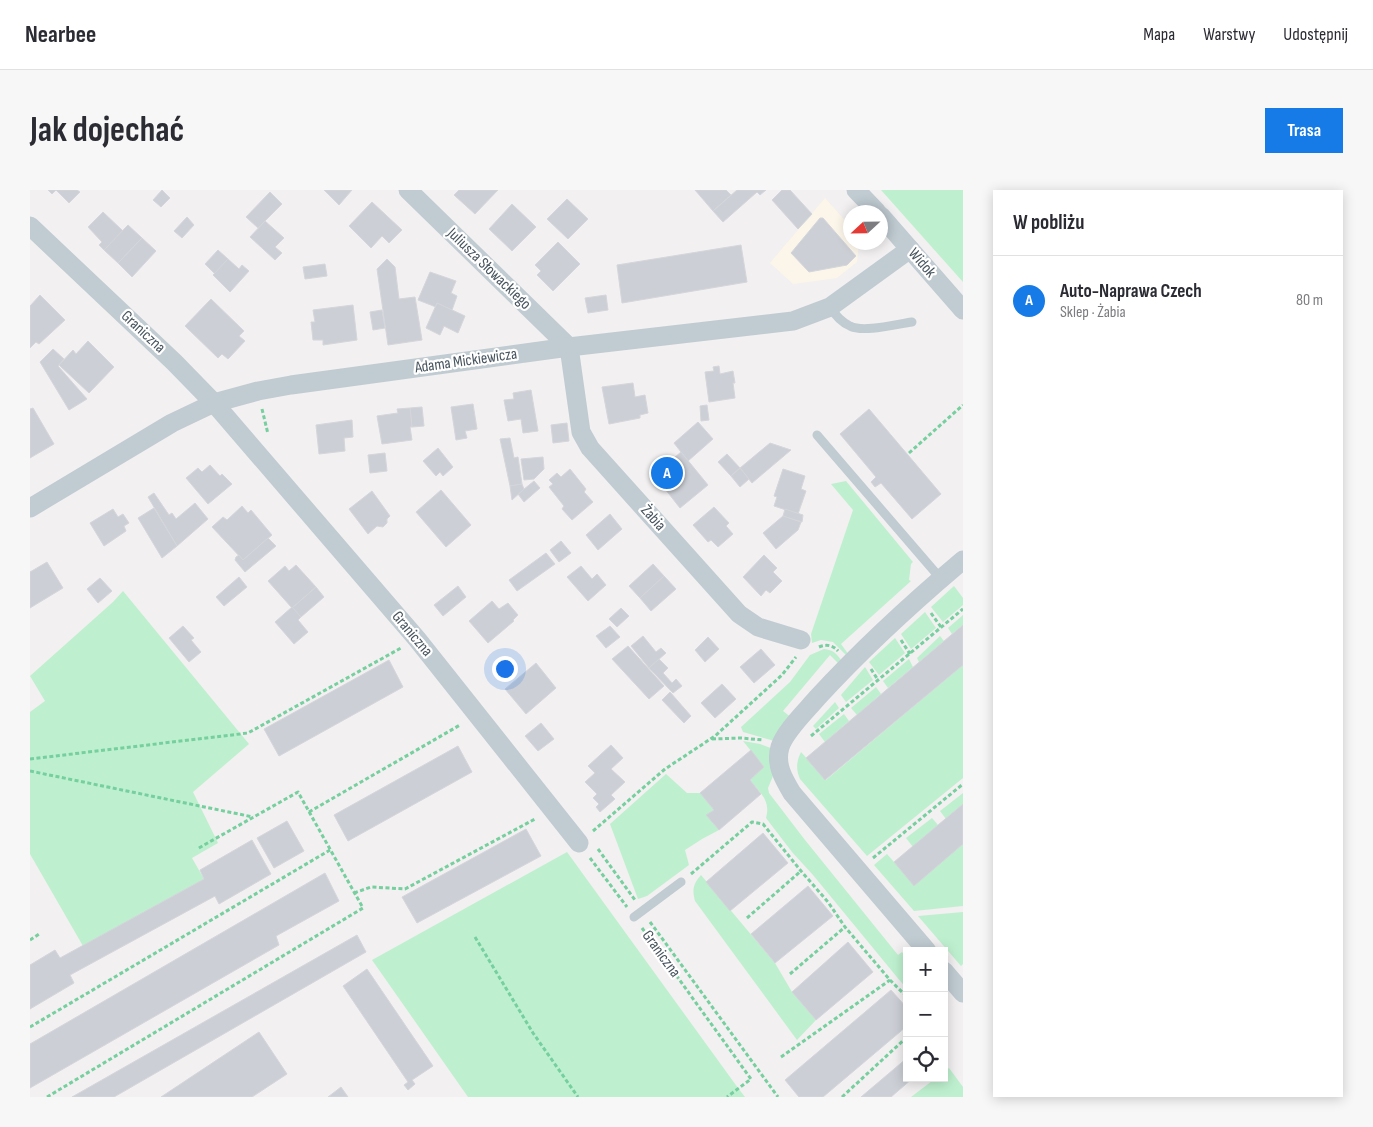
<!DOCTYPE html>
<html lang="pl">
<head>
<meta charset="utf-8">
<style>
  body { margin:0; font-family:"Sofia Sans Condensed",sans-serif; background:#f7f7f7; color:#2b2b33 }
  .controls { position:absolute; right:15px; bottom:15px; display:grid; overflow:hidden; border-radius:0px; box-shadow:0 2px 12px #0003 }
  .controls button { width:45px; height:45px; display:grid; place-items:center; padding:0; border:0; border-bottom:1px solid #e1e1e2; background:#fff; color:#2b2b33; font:25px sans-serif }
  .compass { position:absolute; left:813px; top:15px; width:45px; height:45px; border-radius:50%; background:#fff; box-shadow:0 2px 12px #0003; rotate:248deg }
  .you { position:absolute; left:474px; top:478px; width:18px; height:18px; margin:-12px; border:4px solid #fff; border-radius:50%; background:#1a73e8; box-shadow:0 0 0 8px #1a73e833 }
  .badge { display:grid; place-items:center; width:32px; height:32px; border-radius:50%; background:#167be6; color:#fff; font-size:16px; font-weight:700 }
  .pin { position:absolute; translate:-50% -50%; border:2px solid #fff; box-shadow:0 1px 5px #0006 }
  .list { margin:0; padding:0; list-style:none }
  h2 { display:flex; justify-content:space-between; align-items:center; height:65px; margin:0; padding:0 20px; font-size:21px }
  h2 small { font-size:16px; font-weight:400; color:#7c7c81 }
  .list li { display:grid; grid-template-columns:32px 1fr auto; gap:15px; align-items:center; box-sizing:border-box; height:90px; padding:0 20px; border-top:1px solid #e1e1e2 }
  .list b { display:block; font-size:19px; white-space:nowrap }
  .list p { margin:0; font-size:16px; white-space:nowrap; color:#7c7c81 }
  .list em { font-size:16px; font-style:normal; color:#7c7c81 }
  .icon { flex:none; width:28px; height:28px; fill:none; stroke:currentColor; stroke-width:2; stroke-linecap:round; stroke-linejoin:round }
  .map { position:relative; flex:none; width:933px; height:907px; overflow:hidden; border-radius:0px }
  header { display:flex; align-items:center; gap:30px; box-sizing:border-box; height:70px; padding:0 25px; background:#fff; border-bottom:1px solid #e1e1e2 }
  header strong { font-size:24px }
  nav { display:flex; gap:28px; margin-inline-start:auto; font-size:18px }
  .intro { display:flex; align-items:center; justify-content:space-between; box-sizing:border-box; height:120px; padding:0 30px }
  h1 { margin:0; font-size:35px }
  .button { padding:12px 22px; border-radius:0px; background:#167be6; color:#fff; font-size:18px; font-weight:700 }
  main { display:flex; gap:30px; padding:0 30px }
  aside { flex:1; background:#fff; border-radius:0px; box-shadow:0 2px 12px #0003 }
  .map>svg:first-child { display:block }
</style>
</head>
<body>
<header>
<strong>Nearbee</strong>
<nav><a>Mapa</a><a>Warstwy</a><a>Udostępnij</a></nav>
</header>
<div class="intro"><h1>Jak dojechać</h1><a class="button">Trasa</a></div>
<main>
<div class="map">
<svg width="933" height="907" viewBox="0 0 933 907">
  <rect width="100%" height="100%" fill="#f2f0f0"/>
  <polygon fill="#fcf6ea" points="795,8 820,36 821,52 829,53 827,72 807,88 763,94 740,73"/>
  <g fill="#bef0cf">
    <polygon points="851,0 933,0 933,92"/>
    <polygon points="816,291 883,372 881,374 879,390 881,391 811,454 819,465 816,465 803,452 791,450 782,453 781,444 823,320 801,294"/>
    <polygon points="924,396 933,408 933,415 913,432 901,417"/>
    <polygon points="93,401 219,554 163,602 188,653 162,668 174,689 53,756 0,664 0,522 15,511 0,486 83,412"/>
    <polygon points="895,422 906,438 881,459 871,444"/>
    <polygon points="933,425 933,435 922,444 918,438"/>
    <polygon points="910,446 914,451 889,472 887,468"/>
    <polygon points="865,448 875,463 849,485 839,472"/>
    <path d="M794,459C803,460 806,463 811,470L809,474L800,465L753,521L762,528L748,552L713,542L711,537L760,492L780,465Z"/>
    <polygon points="879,469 883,477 858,498 853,491"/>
    <path d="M933,475V588L837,666L770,589C766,580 766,572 771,562L796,590Z"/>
    <polygon points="835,477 843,490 816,512 811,505"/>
    <polygon points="846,497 851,504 827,525 821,518"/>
    <polygon points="805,512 809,518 786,539 783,536"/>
    <polygon points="814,524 819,531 795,552 789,544"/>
    <path d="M713,551L730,554L746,560L743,586L738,598L739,603L775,650L868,765L872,762L877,768V798L871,792L783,685L762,662L736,628C741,610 730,603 720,590L734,577Z"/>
    <polygon points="636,584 657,603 670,603 684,620 677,626 689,640 672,649 655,660 659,675 617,706 608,709 580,634"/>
    <polygon points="933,603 933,614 916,629 910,621"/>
    <polygon points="902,628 908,635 883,657 876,648"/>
    <polygon points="933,654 933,716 884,721 844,675 857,664 884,695"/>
    <polygon points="537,662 708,898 715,907 438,907 342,770"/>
    <path d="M671,685L745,773L762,802L786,830L767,850L665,711C662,700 663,694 671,685Z"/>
    <polygon points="933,722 933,774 931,776 888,726"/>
    <polygon points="919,878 933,897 933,907 881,907 906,888 914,888 914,882"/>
  </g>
  <g fill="#cccfd5" stroke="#d4d6db">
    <polygon points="18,0 47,0 50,2 39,13 26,0 22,4"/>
    <polygon points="132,0 140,8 131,17 123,10"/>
    <polygon points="294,0 322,0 309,15"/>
    <polygon points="429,0 468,0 445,24 424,5"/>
    <polygon points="665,0 696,0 701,5 683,21"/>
    <polygon points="707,0 736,0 730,5 727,2 693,32 683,21"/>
    <polygon points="752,0 760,0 782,24 768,39 742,10"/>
    <polygon points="240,2 252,14 228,38 216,27"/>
    <polygon points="537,9 558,29 538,49 517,29"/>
    <polygon points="342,12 372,40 359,53 352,46 341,58 319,36"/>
    <polygon points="482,14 506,37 482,61 459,39"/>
    <polygon points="73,22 93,41 74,60 69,55 72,52 58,37"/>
    <polygon points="157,27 164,35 152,48 144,41"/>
    <polygon points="790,28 793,28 826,66 817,75 779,82 761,63"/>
    <polygon points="235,31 254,48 245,57 252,63 245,70 220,47"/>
    <polygon points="98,35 112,48 88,73 74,60"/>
    <polygon points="112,48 126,61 102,87 88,73"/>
    <polygon points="528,52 550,74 523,101 507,85 511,81 505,75"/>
    <polygon points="711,55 717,92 592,113 587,75"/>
    <polygon points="188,60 198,69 185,84 175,74"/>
    <polygon points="198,69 209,79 212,75 219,81 200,102 183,85"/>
    <polygon points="357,69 365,77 369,109 385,107 392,150 358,155 347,79"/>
    <polygon points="295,74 297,86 275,89 273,77"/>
    <polygon points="400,82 426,91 421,103 427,106 422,120 407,113 406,117 388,110"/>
    <polygon points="10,105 35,130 9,154 6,152 0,158 0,116"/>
    <polygon points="576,105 578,120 558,123 555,108"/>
    <polygon points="181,109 214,141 209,146 215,151 198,169 192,164 188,168 155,136"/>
    <polygon points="407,113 435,126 428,143 414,136 410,145 396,138"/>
    <polygon points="323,115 327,150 293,155 293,150 283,150 281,132 285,132 283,120"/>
    <polygon points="352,120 355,138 343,140 340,122"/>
    <polygon points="58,151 84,177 59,203 29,175 43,160 46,164"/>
    <polygon points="23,159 34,169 28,176 57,209 39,220 10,172"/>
    <polygon points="689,176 690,184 703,181 705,193 703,193 705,208 679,212 675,182 684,181 683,177"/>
    <polygon points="603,193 605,207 615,205 618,223 610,225 610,228 579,234 572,197"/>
    <polygon points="501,200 508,241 493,243 491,229 478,231 474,210 484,209 483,203"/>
    <polygon points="443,214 447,239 435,241 437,248 426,250 421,217"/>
    <polygon points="677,215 679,230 671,231 670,216"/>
    <polygon points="392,217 394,236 382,237 380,218"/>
    <polygon points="3,218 24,254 0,268 0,219"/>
    <polygon points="380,218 382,237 380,237 382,250 352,254 347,226 368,223 367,219"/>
    <polygon points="839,219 911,304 882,329 851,293 845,297 841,292 846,287 810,244"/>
    <polygon points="322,230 323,247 314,248 315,261 289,264 286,235"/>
    <polygon points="668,232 683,249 658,271 644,253"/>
    <polygon points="537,233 539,251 523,253 521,235"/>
    <polygon points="480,248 484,268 488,267 492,294 480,296 470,249"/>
    <polygon points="740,253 761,260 722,293 710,278"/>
    <polygon points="408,258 423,277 413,286 410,282 406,286 393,271"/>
    <polygon points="651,262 678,295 650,318 624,285"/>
    <polygon points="355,263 357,281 340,283 338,265"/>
    <polygon points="697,264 710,278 701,286 688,272"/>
    <polygon points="513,267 514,279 504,289 494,290 491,269"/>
    <polygon points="180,275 190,286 192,284 202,294 178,314 156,288 168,278 172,282"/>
    <polygon points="710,278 719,289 710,297 701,286"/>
    <polygon points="540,279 556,299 554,302 563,312 542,330 532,319 534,316 519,297 523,294 519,290 527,283 531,287"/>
    <polygon points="753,279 775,286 771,299 776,301 768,324 744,316 747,307 744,306"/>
    <polygon points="504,291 510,298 494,312 488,304"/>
    <polygon points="492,294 494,299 482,310 480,296"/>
    <polygon points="411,300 441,335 416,357 386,322"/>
    <polygon points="342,301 360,326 357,329 357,333 353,337 347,336 338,344 319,319"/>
    <polygon points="124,303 139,325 142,323 146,329 165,313 178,329 147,356 118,307"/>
    <polygon points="212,316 218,323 221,320 242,345 213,370 182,337 193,327 197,330"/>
    <polygon points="684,317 699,333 696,336 703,344 688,357 681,350 678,352 663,335"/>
    <polygon points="124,318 147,356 132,368 108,328"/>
    <polygon points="83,319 88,327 93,324 99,333 94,336 96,341 74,356 60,333"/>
    <polygon points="755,319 773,325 772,332 753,326"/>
    <polygon points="580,324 592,339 568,360 556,345"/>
    <polygon points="753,326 771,332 768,340 746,359 733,343"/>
    <polygon points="238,348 246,356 215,382 205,370 206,367 209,365 213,370"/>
    <polygon points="531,351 541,363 529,372 520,360"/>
    <polygon points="516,363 525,374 487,401 479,390"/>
    <polygon points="734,365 747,378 743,382 752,391 740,403 736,400 731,406 713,387"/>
    <polygon points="17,372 33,398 0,418 0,382"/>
    <polygon points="623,374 634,386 610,408 599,396"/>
    <polygon points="266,375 286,397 262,418 238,391 255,376 259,381"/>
    <polygon points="551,376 562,389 567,384 576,395 558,411 537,387"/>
    <polygon points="634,386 646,399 621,421 610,408"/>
    <polygon points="209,387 217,397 194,416 186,407"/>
    <polygon points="70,388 82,401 68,413 57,399"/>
    <polygon points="428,396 436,407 413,426 404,415"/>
    <polygon points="286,397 294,407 271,427 262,418"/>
    <polygon points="462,411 469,419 478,413 488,425 483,430 484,431 458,453 439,431"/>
    <polygon points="262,417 271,427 268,430 278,442 264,454 245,432"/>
    <polygon points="591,418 599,426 587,437 579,429"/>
    <polygon points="933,435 933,475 795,590 776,568"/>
    <polygon points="153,436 164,448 161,450 171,462 159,472 139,448"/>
    <polygon points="580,436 590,447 576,458 566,446"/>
    <polygon points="613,446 626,462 631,458 636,463 619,478 601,456"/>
    <polygon points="678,447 689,459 675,472 665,460"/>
    <polygon points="598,456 634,496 619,509 582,469"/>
    <polygon points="731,459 745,475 724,493 710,477"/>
    <polygon points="629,469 638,478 633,483 642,493 646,489 652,496 643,503 619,478"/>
    <polygon points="359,470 373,497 249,566 234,539"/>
    <polygon points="506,473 526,498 496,524 475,499"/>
    <polygon points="692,494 706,509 685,528 671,513"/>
    <polygon points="640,502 661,526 654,533 632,510"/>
    <polygon points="511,533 524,549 508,561 495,546"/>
    <polygon points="581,555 593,568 581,579 595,592 581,605 585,609 570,622 566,617 569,614 563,608 567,604 555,592 565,583 558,576"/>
    <polygon points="428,556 442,582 318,651 304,625"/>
    <polygon points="721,560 734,577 720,590 731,604 689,640 676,625 684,620 670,603"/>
    <polygon points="933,614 933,654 884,696 864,672"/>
    <polygon points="257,631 274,661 244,678 227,648"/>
    <polygon points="496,639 511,666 387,733 372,707"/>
    <polygon points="733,643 758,673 700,721 676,692"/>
    <polygon points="222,650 241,684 189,714 185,706 40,785 44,793 0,819 0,775 25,760 30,768 174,689 170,680"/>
    <polygon points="295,683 309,711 246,746 249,755 0,898 0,854"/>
    <polygon points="778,696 803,726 745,773 721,744"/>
    <polygon points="327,745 336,762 84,907 42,907"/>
    <polygon points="818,752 843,782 786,830 762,802"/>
    <polygon points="337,779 403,876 382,890 385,894 378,900 374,895 378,892 313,796"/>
    <polygon points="861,800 877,818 877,836 793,907 769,907 755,890"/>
    <polygon points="229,842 257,884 222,907 131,907"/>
    <polygon points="877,868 877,888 883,888 861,907 831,907"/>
    <polygon points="311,897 318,907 298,907"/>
  </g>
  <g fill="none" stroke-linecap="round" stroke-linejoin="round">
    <g stroke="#75cf9e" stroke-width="3" stroke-dasharray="4 2.5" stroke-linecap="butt">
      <polyline points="232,219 238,244"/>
      <polyline points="879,263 933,215"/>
      <polyline points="901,423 911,437"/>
      <polyline points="871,450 880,464"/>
      <path d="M789,457C796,454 803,455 808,461"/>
      <polyline points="841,479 848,490"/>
      <polyline points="781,546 933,419"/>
      <polyline points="682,549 711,548 733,550"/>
      <polyline points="0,569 218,543 371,458"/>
      <polyline points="0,581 223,627"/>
      <polyline points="279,622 430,535"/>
      <polyline points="563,641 635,579 685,546 752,485 766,467"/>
      <polyline points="568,659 605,710"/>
      <polyline points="560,668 597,717"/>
      <polyline points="843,668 933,594"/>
      <polyline points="661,684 722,632 733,634 771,681 798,712 815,737 860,790 877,807"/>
      <polyline points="324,703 341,697 375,699 505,629"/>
      <polyline points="717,728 771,681"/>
      <polyline points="620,732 748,907"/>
      <polyline points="612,738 721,889 697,907"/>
      <polyline points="445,747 503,843 548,907"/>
      <polyline points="0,750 9,744"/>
      <polyline points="760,784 815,737"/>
      <polyline points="0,837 300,660"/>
      <polyline points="751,867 860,790"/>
      <polyline points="17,907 333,718 268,602 167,659"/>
      <polyline points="812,907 877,847"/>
    </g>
    <g stroke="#c0cbd2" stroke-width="9">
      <path d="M800,117C805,125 811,132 820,136C833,143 867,134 882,132"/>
      <polyline points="787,245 911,389"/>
      <polyline points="604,727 651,692"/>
    </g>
    <g stroke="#c0cbd2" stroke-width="19">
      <polyline points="378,0 539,157 551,242 560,258 709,424 728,437 771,450"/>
      <polyline points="826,0 847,22"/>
      <polyline points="851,26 933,120"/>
      <polyline points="0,36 144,172 184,213 387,449 549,653"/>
      <polyline points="0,318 142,233 184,213 228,201 261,195 539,157 763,131 800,117 880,59"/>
      <path d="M897,761L762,603C753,588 745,574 750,557C755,541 776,521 787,508C832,459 882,413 933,370"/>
      <polyline points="914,781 933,803"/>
    </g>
  </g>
  <g text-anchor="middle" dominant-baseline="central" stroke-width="4.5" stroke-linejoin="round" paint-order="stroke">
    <g font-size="16" fill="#47545e" stroke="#fff">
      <text transform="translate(892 73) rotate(49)">Widok</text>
      <text transform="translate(459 79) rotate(44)">Juliusza Słowackiego</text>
      <text transform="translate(113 142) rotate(43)">Graniczna</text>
      <text transform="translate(436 171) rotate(-8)">Adama Mickiewicza</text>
      <text transform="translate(623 328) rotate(48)">Żabia</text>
      <text transform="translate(382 444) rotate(50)">Graniczna</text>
      <text transform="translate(631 764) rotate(54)">Graniczna</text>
    </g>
  </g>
</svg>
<div class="controls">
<button>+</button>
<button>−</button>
<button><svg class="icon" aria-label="locate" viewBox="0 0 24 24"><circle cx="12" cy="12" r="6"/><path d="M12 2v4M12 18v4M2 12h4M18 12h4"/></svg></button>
</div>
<svg class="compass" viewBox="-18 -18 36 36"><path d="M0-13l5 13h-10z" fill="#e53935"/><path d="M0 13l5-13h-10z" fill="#7c7c81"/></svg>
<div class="you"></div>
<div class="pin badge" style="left:637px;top:283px">A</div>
</div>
<aside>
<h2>W pobliżu<small></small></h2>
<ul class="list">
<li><span class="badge">A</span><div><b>Auto-Naprawa Czech</b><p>Sklep · Żabia</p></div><em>80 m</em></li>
</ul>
</aside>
</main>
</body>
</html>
